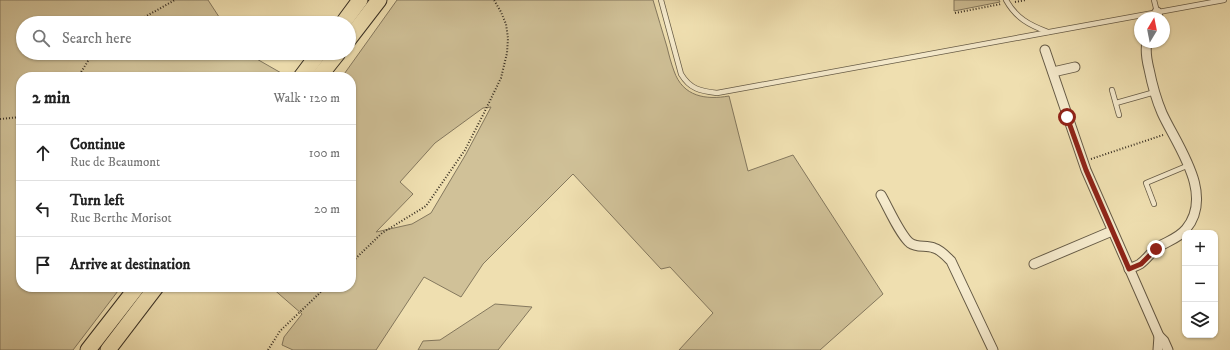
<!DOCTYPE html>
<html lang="en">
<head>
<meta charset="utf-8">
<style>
  body { margin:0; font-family:"IM FELL DW Pica",serif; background:#f6f6f6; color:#222 }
  .controls { position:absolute; right:12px; bottom:12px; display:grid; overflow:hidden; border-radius:8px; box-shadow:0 1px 3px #0004 }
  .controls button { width:36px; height:36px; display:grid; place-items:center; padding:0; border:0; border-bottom:1px solid #e0e0e0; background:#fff; color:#222; font:20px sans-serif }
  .compass { position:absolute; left:1134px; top:12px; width:36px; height:36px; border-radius:50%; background:#fff; box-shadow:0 1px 3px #0004; rotate:10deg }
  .stop { position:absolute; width:12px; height:12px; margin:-9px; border:3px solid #8f2418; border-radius:50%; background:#fff }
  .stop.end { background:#8f2418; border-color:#fff; box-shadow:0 1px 4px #0008 }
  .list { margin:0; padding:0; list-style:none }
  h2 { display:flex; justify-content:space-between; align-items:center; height:52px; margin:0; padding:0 16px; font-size:17px }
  h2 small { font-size:13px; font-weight:400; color:#767676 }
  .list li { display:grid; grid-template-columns:26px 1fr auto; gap:12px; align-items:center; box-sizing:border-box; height:56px; padding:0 16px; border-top:1px solid #e0e0e0 }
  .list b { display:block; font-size:15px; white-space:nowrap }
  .list p { margin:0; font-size:13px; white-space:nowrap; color:#767676 }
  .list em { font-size:13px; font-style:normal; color:#767676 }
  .icon { flex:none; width:22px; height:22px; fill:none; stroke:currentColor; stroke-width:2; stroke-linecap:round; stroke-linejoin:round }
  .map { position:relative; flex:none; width:1230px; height:350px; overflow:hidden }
  .search { position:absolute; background:#fff; box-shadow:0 1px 3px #0004; left:16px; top:16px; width:340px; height:44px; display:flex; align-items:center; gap:10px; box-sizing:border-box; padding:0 14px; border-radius:22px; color:#767676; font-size:15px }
  .panel { position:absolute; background:#fff; box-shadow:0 1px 3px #0004; left:16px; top:72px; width:340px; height:220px; border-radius:16px }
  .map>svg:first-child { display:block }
</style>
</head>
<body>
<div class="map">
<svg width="1230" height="350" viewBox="0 0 1230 350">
  <rect width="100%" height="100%" fill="#efdfb0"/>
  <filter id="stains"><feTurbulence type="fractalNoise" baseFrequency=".005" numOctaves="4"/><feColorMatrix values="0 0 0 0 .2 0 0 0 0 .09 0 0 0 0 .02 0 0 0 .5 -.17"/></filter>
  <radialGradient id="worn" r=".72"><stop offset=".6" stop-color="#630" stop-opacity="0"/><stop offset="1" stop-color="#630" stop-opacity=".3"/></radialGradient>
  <g fill="#d0c198" stroke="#84785e" fill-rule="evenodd">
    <polygon points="0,0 208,0 223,23 23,23 23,53 249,53 255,58 283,74 281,77 21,77 21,287 121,287 73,350 0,350"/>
    <path d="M397,0H653C658,16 662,31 667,47C669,55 671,63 674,71C683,97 706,100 729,96L748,171L793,155L883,294L820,350H679L713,313L670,267L661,269L573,174L483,264L461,297L424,277L376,350H293L282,345L284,337L302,314L271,287H351V77H342ZM491,107L466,154L431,213L412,224L376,232L413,194L400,182L435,143L483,108Z"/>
    <polygon points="954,0 999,0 1000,2 954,11"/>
    <polygon points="495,304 532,307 498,350 418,350 423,341 440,340"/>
  </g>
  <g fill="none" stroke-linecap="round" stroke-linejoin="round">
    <defs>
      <g id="service">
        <path d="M661,0L681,74C690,89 700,91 717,93L1224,0"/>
        <path d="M1006,0C1016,18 1029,25 1048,32"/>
        <polyline points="1154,0 1157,12"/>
        <polyline points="1112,90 1119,115"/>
        <polyline points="1116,103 1155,92"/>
        <polyline points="1154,204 1146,183 1189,165"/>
      </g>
      <g id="minor">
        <polyline points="1157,12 1158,18"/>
        <polyline points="1045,50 1086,170 1159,336 1164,341 1168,350"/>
        <polyline points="1053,72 1075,67"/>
        <path d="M881,195C888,207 900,235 910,243C917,248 926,245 934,248C941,250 946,256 951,261L993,350"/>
        <polyline points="1034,264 1112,231"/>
        <path d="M1129,269C1133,267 1137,266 1140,264C1147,259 1151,252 1158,247C1168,241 1179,238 1186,229C1215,194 1177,146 1162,113C1156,99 1152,84 1149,69C1147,61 1145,51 1147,42"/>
        <polyline points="1158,350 1159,336"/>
      </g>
      <g id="trunk">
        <polyline points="343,23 360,0"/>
        <polyline points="349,39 379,0"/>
        <polyline points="301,77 319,53"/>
        <polyline points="319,77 338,53"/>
        <polyline points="88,350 137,287"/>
        <polyline points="108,350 156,287"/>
      </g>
    </defs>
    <use href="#service" stroke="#665b46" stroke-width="6"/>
    <use href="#minor" stroke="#665b46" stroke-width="11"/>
    <use href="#trunk" stroke="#382f23" stroke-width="17"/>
    <g stroke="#382f23" stroke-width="2" stroke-dasharray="1 2" stroke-linecap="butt">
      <polyline points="1015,2 1026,0"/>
      <polyline points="955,13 1001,4"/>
      <polyline points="134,23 175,0"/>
      <polyline points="78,77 93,53"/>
      <polyline points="0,119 21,117"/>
      <polyline points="1091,159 1163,135"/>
      <polyline points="351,263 382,233 426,206 465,150 483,115 501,78 507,53 508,38 506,24 501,12 494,0"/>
      <polyline points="268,350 280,331 326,287"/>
    </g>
    <use href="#service" stroke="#f5eacc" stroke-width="4.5"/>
    <use href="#minor" stroke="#f5eacc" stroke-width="9"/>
    <use href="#trunk" stroke="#efdfb0" stroke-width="15"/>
  </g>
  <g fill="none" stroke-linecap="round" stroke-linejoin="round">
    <polyline stroke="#8f2418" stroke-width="5" points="1067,117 1086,170 1129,269 1141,264 1156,249"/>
  </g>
  <rect width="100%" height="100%" filter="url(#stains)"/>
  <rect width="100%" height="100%" fill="url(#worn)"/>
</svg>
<div class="controls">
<button>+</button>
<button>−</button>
<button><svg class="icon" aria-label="layers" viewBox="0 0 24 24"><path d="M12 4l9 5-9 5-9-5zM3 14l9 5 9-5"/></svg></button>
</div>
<svg class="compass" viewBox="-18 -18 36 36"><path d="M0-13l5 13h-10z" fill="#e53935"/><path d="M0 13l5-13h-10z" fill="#767676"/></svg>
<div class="stop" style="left:1067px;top:117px"></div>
<div class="stop end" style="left:1156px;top:249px"></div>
<div class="search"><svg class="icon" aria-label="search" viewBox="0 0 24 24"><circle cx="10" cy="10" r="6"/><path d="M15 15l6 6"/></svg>Search here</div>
<section class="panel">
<h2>2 min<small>Walk · 120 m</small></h2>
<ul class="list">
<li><svg class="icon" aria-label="ahead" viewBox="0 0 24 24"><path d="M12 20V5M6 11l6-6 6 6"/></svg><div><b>Continue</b><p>Rue de Beaumont</p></div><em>100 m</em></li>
<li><svg class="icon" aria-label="left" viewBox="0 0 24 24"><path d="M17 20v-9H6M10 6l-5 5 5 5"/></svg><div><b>Turn left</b><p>Rue Berthe Morisot</p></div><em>20 m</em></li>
<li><svg class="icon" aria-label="arrive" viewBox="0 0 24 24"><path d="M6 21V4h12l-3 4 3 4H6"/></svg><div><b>Arrive at destination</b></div></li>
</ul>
</section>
</div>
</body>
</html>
